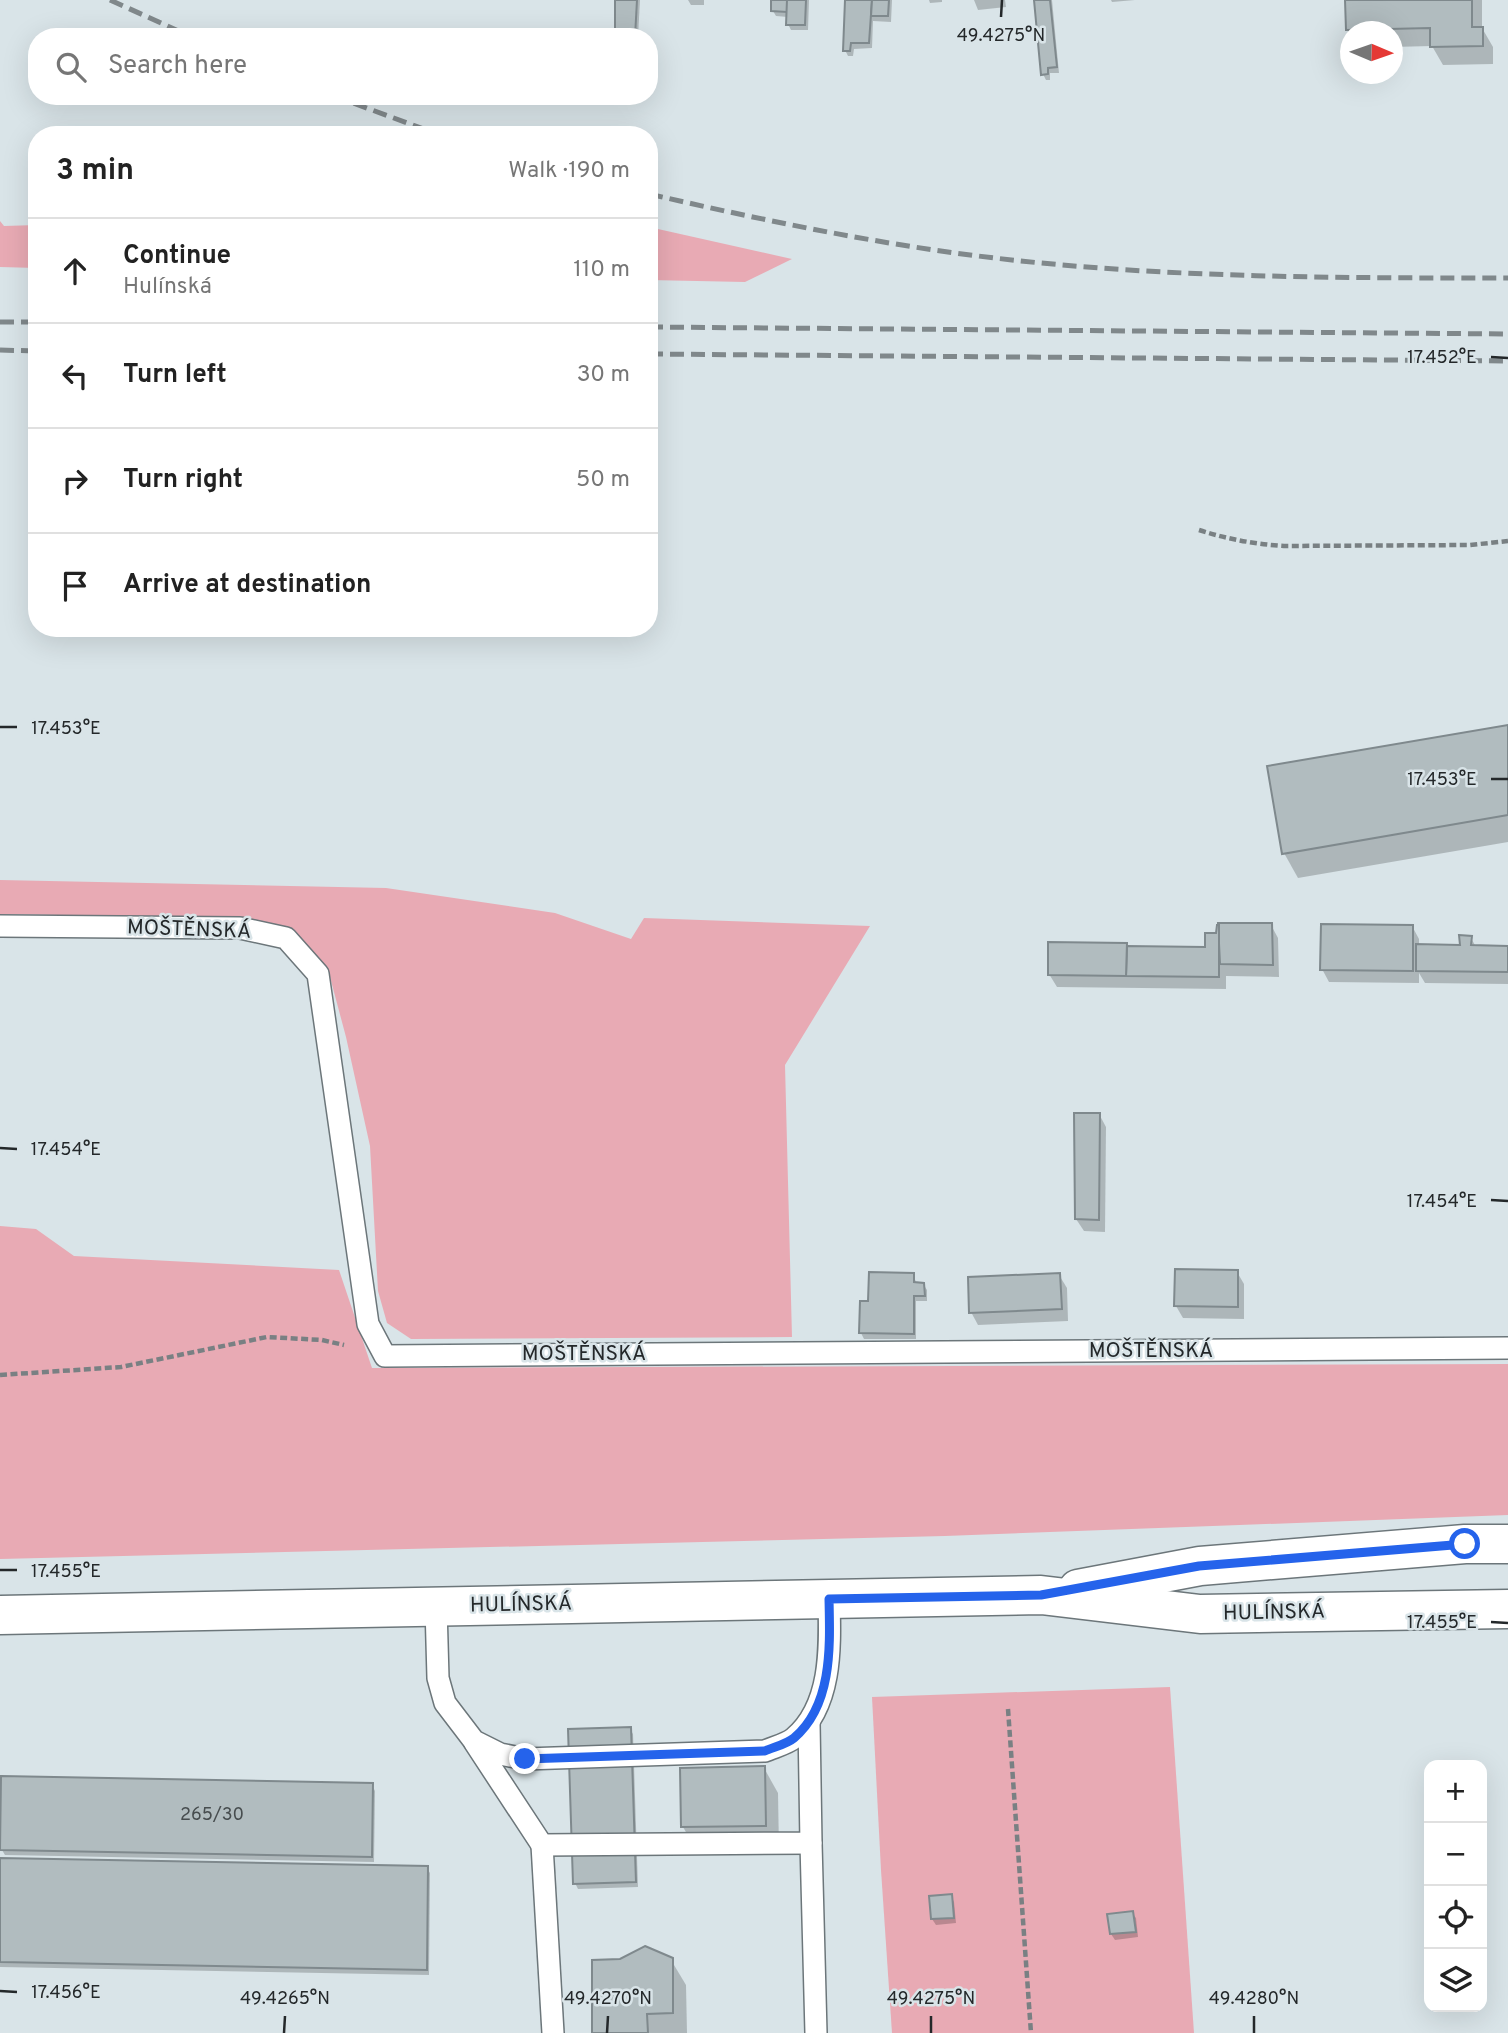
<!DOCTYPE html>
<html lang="en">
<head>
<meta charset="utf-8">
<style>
  body { margin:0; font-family:Overpass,sans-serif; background:#f2f2f2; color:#222 }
  .controls { position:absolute; right:21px; bottom:21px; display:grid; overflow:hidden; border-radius:14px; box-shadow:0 7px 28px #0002 }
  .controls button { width:63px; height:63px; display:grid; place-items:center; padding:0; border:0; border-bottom:2px solid #e0e0e0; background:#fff; color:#222; font:35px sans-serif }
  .compass { position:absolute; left:1340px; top:21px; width:63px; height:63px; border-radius:50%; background:#fff; box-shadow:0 7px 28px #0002; rotate:92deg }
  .stop { position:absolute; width:21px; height:21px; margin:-16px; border:5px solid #2563eb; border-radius:50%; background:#fff }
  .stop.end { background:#2563eb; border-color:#fff; box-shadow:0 2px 7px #0008 }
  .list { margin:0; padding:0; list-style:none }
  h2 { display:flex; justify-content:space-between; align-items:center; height:91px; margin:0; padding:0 28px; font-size:30px }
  h2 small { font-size:23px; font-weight:400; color:#767676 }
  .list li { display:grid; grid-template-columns:46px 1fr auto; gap:21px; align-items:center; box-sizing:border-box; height:105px; padding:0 28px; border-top:2px solid #e0e0e0 }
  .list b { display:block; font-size:26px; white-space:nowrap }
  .list p { margin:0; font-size:23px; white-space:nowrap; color:#767676 }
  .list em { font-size:23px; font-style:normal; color:#767676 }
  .icon { flex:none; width:38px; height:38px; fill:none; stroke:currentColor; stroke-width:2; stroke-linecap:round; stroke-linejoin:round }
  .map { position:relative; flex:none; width:1508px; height:2033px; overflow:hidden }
  .search { position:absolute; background:#fff; box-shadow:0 7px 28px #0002; left:28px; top:28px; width:630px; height:77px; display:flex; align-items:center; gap:18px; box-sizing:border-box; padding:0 24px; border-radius:28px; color:#767676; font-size:26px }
  .panel { position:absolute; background:#fff; box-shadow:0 7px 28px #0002; left:28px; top:126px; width:630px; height:511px; border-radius:28px }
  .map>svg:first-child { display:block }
</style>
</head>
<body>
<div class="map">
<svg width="1508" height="2033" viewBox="0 0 1508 2033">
  <rect width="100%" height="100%" fill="#d9e4e8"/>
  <g fill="#e8aab4">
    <polygon points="0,221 4,226 37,225 37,268 0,267"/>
    <polygon points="649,227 792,259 745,282 649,280"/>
    <polygon points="0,880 386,888 555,913 631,939 644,918 870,926 785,1065 792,1337 411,1339 387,1323 378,1291 370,1146 346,1037 330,977 297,935 229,918 0,914"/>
    <polygon points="0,1226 36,1229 74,1256 339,1270 372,1368 1508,1364 1508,1515 945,1536 0,1559"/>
    <polygon points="1170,1687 1194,2033 892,2033 881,1870 872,1697"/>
  </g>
  <g fill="#0003">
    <polygon points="616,0 640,0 638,37 620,35 616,29"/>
    <polygon points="688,0 704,0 704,5 691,5"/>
    <polygon points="773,0 809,0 808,30 791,30 788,24 788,17 776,16 773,11"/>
    <polygon points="847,0 892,0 891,22 873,21 872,48 854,49 853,56 848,56 845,50"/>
    <polygon points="929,0 942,0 942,2 930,3"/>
    <polygon points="974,0 1005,0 1006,7 978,10"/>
    <polygon points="1036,0 1052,0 1059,73 1050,73 1050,80 1046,80 1043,74"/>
    <polygon points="1111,0 1135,0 1112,2"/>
    <polygon points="1347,0 1482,0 1482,28 1493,47 1493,64 1443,65 1432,46 1392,47 1392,32 1350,32 1350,35 1347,29"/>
    <polygon points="1508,727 1508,842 1298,878 1284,853"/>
    <polygon points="1271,925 1278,938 1279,977 1226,976 1226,989 1057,987 1049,974 1126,945 1128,947 1207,949 1207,935"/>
    <polygon points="1412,926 1419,939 1419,946 1461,947 1471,938 1476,947 1508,947 1508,984 1425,983 1419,973 1419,983 1329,982 1322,969"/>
    <polygon points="1099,1114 1106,1127 1105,1232 1084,1231 1076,1219"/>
    <polygon points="1237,1272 1244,1284 1244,1319 1183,1318 1176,1306"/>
    <polygon points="913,1275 917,1284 923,1284 927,1290 927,1301 916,1301 916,1339 864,1339 861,1333 870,1303"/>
    <polygon points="1059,1275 1067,1288 1068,1321 978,1325 971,1312"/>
    <polygon points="630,1729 633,1734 638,1887 578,1889 575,1883"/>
    <polygon points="764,1768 778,1793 779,1850 697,1851 683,1827"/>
    <polygon points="372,1785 375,1791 374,1862 5,1855 2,1850"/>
    <polygon points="0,1860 427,1868 430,1873 429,1975 0,1967"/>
    <polygon points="951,1896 954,1902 956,1923 936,1925 932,1919"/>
    <polygon points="1132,1913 1136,1918 1138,1937 1115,1940 1111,1934 1109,1915"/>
    <polygon points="671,1960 686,1985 687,2033 594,2033"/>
  </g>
  <g fill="#b1bcbf" stroke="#7f898d" stroke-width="2">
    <polygon points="615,0 637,0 635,37 615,30"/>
    <polygon points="771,0 787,0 787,12 771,11"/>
    <polygon points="787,0 806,0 805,25 786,25"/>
    <polygon points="845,0 872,0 869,43 851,43 850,51 843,51"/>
    <polygon points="872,0 889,0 888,16 871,16"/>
    <polygon points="1034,0 1050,0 1057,67 1048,68 1048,74 1041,75"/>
    <polygon points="1345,0 1472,0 1472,27 1483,27 1483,46 1430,47 1430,28 1346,30"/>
    <polygon points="1508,725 1508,815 1282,854 1267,766"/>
    <polygon points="1218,923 1272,923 1273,965 1220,964"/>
    <polygon points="1321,924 1413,925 1413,971 1320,970"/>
    <polygon points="1217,925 1219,925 1219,977 1126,976 1127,946 1205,947 1205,933 1216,933"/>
    <polygon points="1459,935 1472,936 1471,945 1508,946 1508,972 1416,971 1416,944 1460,945"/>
    <polygon points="1048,942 1127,943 1126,976 1048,975"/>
    <polygon points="1074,1113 1100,1113 1099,1220 1075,1219"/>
    <polygon points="1175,1269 1238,1270 1238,1307 1174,1306"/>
    <polygon points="869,1272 914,1273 914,1282 924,1283 925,1296 914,1296 914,1334 859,1333 860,1301 868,1301"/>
    <polygon points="1060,1273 1062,1309 969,1313 968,1277"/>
    <polygon points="631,1727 636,1882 573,1884 568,1729"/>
    <polygon points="765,1766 766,1826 681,1827 680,1768"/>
    <polygon points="1,1776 373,1783 372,1857 0,1850"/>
    <polygon points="0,1858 428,1866 427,1970 0,1962"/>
    <polygon points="952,1894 954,1918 931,1919 929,1896"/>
    <polygon points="1133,1911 1136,1932 1110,1934 1107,1914"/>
    <polygon points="645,1946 673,1958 673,2013 647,2014 648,2033 592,2033 592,1960 620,1959"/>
  </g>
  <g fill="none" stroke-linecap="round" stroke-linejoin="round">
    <defs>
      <g id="service">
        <polyline points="0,926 240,928 286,938 318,974 368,1324 385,1356 1508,1348"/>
        <path d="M436,1607L438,1678L445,1703L474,1741L500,1754L525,1759L765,1751C774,1747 787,1744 794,1738C833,1705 830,1645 829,1599"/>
        <polyline points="475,1743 542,1845 811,1843 809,1723"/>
        <polyline points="811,1843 816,2033"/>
        <polyline points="542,1845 553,2033"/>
      </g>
      <g id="primary">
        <polyline points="1078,1589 1200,1566 1465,1544 1508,1544"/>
        <polyline points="0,1615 1041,1595 1200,1614 1508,1609"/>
      </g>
    </defs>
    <use href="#service" stroke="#6c767a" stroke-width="24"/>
    <use href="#primary" stroke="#6c767a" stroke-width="41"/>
    <g stroke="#798083" stroke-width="4.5" stroke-dasharray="7 3.5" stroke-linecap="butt">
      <path d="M1199,530C1227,539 1254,544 1284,546L1470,545L1508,541"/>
      <polyline points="0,1375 121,1367 267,1337 322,1340 344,1345"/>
      <polyline points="1008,1709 1031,2033"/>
    </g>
    <use href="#service" stroke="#fff" stroke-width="21"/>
    <use href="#primary" stroke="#fff" stroke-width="38"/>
    <g stroke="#80888b" stroke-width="5" stroke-dasharray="14 7" stroke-linecap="butt">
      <polyline points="110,0 192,37"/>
      <polyline points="334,96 440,135"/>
      <path d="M649,194C758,219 867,242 978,256C1153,278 1332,278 1508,278"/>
      <polyline points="0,322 37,322"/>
      <polyline points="649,327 1508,334"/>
      <polyline points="0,350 37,351"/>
      <polyline points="649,354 1508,361"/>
    </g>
  </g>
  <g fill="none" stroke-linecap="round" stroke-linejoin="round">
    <path stroke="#2563eb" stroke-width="9" d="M525,1759L765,1751C774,1747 787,1744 794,1738C833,1705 830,1645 829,1599L1041,1595L1199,1566L1465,1544"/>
  </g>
  <path fill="none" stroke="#24282a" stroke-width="2.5" d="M1001,17L1002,0M1491,357L1508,358M0,727H17M1491,779H1508M0,1148L17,1149M1491,1200L1508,1201M0,1570H17M1491,1622L1508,1623M0,1991L17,1992M284,2033L285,2016M607,2033L608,2016M931,2033V2016M1254,2033V2016"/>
  <g text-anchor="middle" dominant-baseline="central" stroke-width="5" stroke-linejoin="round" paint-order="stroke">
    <g font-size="18" fill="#474d4f">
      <text x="212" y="1815">265/30</text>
    </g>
    <g font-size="21" fill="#24282a" stroke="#d9e4e8">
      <text transform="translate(189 930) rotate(2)">MOŠTĚNSKÁ</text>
      <text x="1151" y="1351">MOŠTĚNSKÁ</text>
      <text x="584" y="1354">MOŠTĚNSKÁ</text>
      <text transform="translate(521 1605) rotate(-1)">HULÍNSKÁ</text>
      <text transform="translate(1274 1613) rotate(-1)">HULÍNSKÁ</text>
    </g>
  </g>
  <g font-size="18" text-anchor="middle" fill="#24282a" stroke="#d9e4e8" stroke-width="5" stroke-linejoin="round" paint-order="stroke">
    <text x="1001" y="41">49.4275°N</text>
    <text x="1442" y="363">17.452°E</text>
    <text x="66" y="734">17.453°E</text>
    <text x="1442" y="785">17.453°E</text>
    <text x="66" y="1155">17.454°E</text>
    <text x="1442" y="1207">17.454°E</text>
    <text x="66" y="1577">17.455°E</text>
    <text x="1442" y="1628">17.455°E</text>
    <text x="66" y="1998">17.456°E</text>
    <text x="285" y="2004">49.4265°N</text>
    <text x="608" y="2004">49.4270°N</text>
    <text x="931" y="2004">49.4275°N</text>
    <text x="1254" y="2004">49.4280°N</text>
  </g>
</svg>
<div class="controls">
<button>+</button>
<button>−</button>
<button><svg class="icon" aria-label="locate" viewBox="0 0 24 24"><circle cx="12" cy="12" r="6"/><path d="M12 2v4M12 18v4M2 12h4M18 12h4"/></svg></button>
<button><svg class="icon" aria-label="layers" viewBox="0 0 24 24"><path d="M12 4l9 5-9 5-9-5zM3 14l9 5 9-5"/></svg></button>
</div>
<svg class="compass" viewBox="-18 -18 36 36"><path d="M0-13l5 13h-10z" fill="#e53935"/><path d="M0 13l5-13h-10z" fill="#767676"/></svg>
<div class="stop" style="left:1465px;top:1544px"></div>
<div class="stop end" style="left:525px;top:1759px"></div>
<div class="search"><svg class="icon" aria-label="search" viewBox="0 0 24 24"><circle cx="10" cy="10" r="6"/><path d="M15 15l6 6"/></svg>Search here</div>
<section class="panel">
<h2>3 min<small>Walk · 190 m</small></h2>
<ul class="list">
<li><svg class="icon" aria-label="ahead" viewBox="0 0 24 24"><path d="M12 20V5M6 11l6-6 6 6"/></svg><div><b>Continue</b><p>Hulínská</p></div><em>110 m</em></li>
<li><svg class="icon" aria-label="left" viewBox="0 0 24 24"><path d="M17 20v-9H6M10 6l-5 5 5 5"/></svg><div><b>Turn left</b></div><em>30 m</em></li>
<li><svg class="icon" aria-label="right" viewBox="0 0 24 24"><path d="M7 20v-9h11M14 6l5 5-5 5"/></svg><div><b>Turn right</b></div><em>50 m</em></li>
<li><svg class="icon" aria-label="arrive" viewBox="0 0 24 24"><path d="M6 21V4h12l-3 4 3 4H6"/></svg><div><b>Arrive at destination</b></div></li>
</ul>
</section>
</div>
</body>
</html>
